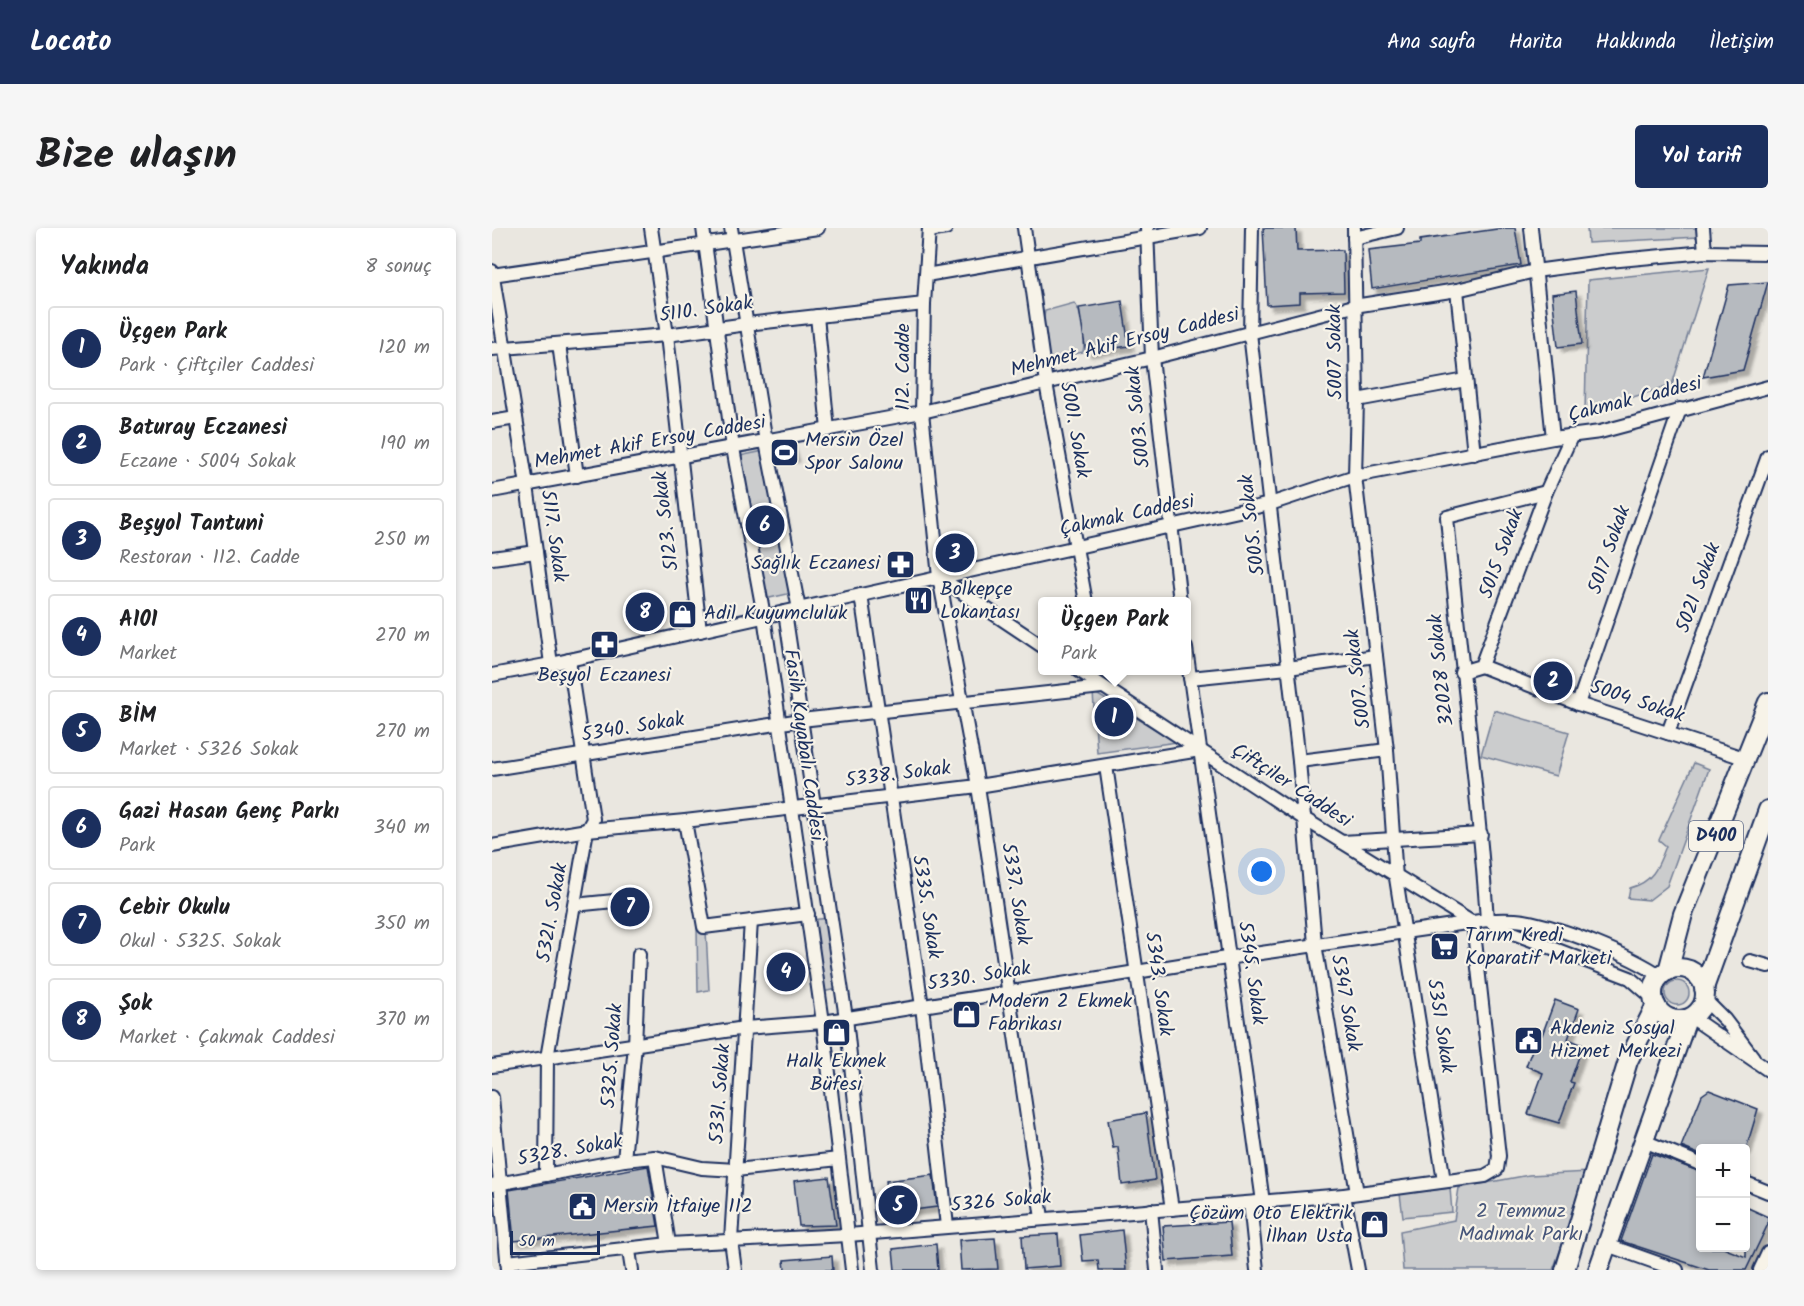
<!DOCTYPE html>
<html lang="tr">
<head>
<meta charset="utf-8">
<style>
  body { margin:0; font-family:Kalam,sans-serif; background:#f6f6f6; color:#202124 }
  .controls { position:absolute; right:18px; bottom:18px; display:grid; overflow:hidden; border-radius:6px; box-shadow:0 3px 9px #0003 }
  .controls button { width:54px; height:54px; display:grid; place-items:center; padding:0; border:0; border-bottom:2px solid #e0e0e0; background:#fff; color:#202124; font:30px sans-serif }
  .scale { position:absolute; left:18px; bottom:15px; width:90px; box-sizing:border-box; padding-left:6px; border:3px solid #1b2f5e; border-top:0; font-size:16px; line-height:21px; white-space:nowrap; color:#1b2f5e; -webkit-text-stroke:4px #f7f3e8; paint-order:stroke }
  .you { position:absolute; left:770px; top:644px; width:21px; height:21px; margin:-15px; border:4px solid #fff; border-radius:50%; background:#1a73e8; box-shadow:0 0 0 9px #1a73e833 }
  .badge { display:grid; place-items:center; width:39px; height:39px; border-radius:50%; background:#1b2f5e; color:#fff; font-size:20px; font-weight:700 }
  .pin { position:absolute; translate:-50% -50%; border:3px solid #fff; box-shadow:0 2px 6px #0006 }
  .popup { position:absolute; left:546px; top:369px; width:153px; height:78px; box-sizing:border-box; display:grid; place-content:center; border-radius:6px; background:#fff; filter:drop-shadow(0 2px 4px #0005); font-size:20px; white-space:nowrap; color:#757577 }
  .popup b { font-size:22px; color:#202124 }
  .popup::after { content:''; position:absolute; left:50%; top:100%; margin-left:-12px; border:12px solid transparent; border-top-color:#fff }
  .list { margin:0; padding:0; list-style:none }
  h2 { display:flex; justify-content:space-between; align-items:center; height:78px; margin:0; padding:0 24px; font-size:26px }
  h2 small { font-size:20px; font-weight:400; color:#757577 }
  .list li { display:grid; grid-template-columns:39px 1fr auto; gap:18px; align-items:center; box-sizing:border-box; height:84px; margin:0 12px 12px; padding:0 12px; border:2px solid #e0e0e0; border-radius:6px }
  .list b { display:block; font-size:22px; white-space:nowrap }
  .list p { margin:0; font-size:20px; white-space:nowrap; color:#757577 }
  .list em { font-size:20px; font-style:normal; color:#757577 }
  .map { position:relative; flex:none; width:1276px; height:1042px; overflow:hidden; border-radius:6px }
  header { display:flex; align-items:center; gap:36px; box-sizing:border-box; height:84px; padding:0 30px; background:#1b2f5e; color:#fff }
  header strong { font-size:28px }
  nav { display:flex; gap:33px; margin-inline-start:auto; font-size:21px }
  .intro { display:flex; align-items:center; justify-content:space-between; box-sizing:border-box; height:144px; padding:0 36px }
  h1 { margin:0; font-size:42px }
  .button { padding:15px 27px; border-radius:6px; background:#1b2f5e; color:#fff; font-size:21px; font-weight:700 }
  main { display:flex; gap:36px; padding:0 36px }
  aside { flex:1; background:#fff; border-radius:6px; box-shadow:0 3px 9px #0003 }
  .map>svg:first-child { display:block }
</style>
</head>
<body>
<header>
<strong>Locato</strong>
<nav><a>Ana sayfa</a><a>Harita</a><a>Hakkında</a><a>İletişim</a></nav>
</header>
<div class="intro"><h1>Bize ulaşın</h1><a class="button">Yol tarifi</a></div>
<main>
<aside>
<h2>Yakında<small>8 sonuç</small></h2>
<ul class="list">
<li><span class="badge">1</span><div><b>Üçgen Park</b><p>Park · Çiftçiler Caddesi</p></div><em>120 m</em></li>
<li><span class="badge">2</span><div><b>Baturay Eczanesi</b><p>Eczane · 5004 Sokak</p></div><em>190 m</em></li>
<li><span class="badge">3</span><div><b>Beşyol Tantuni</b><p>Restoran · 112. Cadde</p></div><em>250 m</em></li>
<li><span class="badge">4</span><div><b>A101</b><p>Market</p></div><em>270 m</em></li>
<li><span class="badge">5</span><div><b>BİM</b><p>Market · 5326 Sokak</p></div><em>270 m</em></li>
<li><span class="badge">6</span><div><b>Gazi Hasan Genç Parkı</b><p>Park</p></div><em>340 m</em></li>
<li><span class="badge">7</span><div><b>Cebir Okulu</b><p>Okul · 5325. Sokak</p></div><em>350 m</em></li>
<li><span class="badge">8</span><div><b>Şok</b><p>Market · Çakmak Caddesi</p></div><em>370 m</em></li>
</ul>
</aside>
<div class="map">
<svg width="1276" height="1042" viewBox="0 0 1276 1042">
  <defs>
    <filter id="shadow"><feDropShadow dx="5" dy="5" stdDeviation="1.5" flood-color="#0004"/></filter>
  </defs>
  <rect width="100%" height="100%" fill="#eae7e0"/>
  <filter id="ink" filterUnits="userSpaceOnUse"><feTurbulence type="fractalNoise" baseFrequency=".0167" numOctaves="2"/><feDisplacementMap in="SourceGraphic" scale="12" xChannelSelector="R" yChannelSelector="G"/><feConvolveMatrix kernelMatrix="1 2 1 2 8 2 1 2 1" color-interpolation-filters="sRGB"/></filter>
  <g filter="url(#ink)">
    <g fill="#cbcccd" stroke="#737e96" stroke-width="1.5">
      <polygon points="1095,0 1205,0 1206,9 1096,15"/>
      <polygon points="1217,40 1180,157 1093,184 1096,52"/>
      <path d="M582,75C590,83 594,112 591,124L558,132L555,129L551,93L553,83Z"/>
      <polygon points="272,223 300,365 273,371 247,228"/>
      <polygon points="601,464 685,514 605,525"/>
      <polygon points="1002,482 1077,504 1064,548 989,527"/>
      <path d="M1202,535L1217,541L1175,658L1157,672L1136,670L1138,660C1161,654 1166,639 1174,618L1167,612Z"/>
      <polygon points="336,690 345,761 330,764 319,692"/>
      <polygon points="205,700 214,703 217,762 206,764"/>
      <circle cx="1185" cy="765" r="12"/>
      <polygon points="1097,944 1061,1042 911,1042 908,1003 962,992 967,960 1037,947"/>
      <polygon points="958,960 960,984 911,989 908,966"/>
    </g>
    <g fill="#b6babf" stroke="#1b2f5e" stroke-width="1.5" filter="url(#shadow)">
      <polygon points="771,0 804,0 805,23 851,22 852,64 808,65 808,75 775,77"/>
      <polygon points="1012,0 1023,0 1029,37 880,61 876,22 928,16 928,12"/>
      <polygon points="1276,54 1251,142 1211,149 1237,57"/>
      <polygon points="1084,63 1090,116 1066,119 1060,66"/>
      <polygon points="630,73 637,118 594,124 587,80"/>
      <polygon points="299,217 303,229 285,229 283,219"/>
      <polygon points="1063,772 1087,781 1076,811 1091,817 1078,854 1082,855 1067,895 1036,886 1051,845 1034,838 1046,806 1050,807"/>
      <polygon points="1217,862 1266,881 1254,921 1209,921 1209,927 1189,919 1210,867"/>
      <polygon points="654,885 663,952 630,957 626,919 621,920 616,892"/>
      <polygon points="1160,926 1209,944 1209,1020 1231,1020 1254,1029 1254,979 1276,989 1276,996 1254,1042 1217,1042 1129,1013"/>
      <polygon points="156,938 166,998 22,1013 17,962"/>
      <polygon points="441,947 445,979 398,985 394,953"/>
      <polygon points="337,949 344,997 307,998 302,953"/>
      <polygon points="737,994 740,1028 674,1033 671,998"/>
      <polygon points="630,1002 634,1042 607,1042 606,1032 591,1033 588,1007"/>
      <polygon points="566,1006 568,1038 532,1041 530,1008"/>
      <polygon points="503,1010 506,1041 469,1042 467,1012"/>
      <polygon points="444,1016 446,1042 403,1042 401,1021"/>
      <polygon points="340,1028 341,1042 293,1042 292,1032"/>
    </g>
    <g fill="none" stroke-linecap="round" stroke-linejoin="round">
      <defs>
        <g id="minor">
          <polyline points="159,0 175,107 208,403"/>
          <polyline points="211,0 241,220 272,388 331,794 360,1042"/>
          <polyline points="239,0 274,214 307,381"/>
          <polyline points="437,0 432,76 430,184 447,349 486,558 550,990"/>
          <polyline points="532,0 554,155 594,374"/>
          <polyline points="655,0 660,130 688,374"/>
          <polyline points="760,0 758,105 807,533 823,716 865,965"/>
          <polyline points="862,0 865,172 863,248 895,522 904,650 952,953"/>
          <polyline points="1039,0 1061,210"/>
          <polyline points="1211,0 1213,24"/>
          <polyline points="437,3 454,0"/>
          <polyline points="862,10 905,0"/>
          <polyline points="0,43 35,257 59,436"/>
          <polyline points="0,47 326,0"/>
          <polyline points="434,47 708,0"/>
          <polyline points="965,62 982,226"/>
          <polyline points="325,88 336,202"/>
          <polyline points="67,116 85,248"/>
          <polyline points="0,121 175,107 255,96 432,76"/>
          <polyline points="865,172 974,152"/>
          <polyline points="0,194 24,190"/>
          <polyline points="0,263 430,184 660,130 862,78 965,62 1043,43 1117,33 1213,24 1276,25"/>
          <polyline points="0,330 44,324"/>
          <polyline points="447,349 550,418"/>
          <polyline points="369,367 430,778 455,998"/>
          <polyline points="293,384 354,790 381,1042"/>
          <polyline points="694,420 771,974"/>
          <polyline points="989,438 1086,476 1255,531"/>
          <polyline points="586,442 811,590 981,695"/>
          <polyline points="969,444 989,438 1054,264 1079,209"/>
          <polyline points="0,447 59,436 778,276 863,248 1061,210 1108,204 1276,159"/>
          <polyline points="698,450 796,440 884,428"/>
          <polyline points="1086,476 1188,181"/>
          <polyline points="1176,505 1276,228"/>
          <polyline points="807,533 895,522"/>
          <polyline points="614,538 680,981"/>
          <polyline points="0,541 309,492 610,459"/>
          <polyline points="193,593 212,699 316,686"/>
          <polyline points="850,614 989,606"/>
          <polyline points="0,618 95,602 193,593 486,558 708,522"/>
          <polyline points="82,677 122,673"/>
          <path d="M995,692C986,557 967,423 955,289L1054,264"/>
          <polyline points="996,692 1011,701 1138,750 1161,770"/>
          <polyline points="1258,733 1276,738"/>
          <polyline points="1213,772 1233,792 1261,829"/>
          <polyline points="1199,789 1276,842"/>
          <path d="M0,838L253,800L331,794L694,736L995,692C1007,692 1020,691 1032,693C1071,700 1136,726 1169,748"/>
          <polyline points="0,869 16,1041"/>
          <polyline points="1152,913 1208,936"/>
          <polyline points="163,929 177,1016"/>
          <polyline points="132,932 143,817 147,726"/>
          <polyline points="54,947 55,830 95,602 101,591 77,432"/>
          <polyline points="1254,955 1276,964"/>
          <polyline points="0,957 132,932 163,929 210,940 244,942 347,931"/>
          <polyline points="852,967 866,1042"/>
          <polyline points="758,975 765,1042"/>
          <polyline points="659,982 665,1042"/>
          <polyline points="1115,1017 1185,1042"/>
          <polyline points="137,1023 140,1042"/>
          <polyline points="15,1034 177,1016 356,1007 852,967 993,948 1005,941 1007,928 981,695"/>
          <polyline points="243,1042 239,1012 259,693"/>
          <polyline points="1268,1042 1276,1025"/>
        </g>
        <g id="highway">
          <circle cx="1187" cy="766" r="26"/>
          <polyline points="1176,743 1191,686 1276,474"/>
          <polyline points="1212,760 1276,582"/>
          <polyline points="1073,1042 1136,833 1164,777"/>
          <polyline points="1106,1042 1195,791"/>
        </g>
      </defs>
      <use href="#minor" stroke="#1b2f5e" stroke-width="16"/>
      <use href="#highway" stroke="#1b2f5e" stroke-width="22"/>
      <use href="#minor" stroke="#f7f3e8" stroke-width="12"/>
      <use href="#highway" stroke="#f7f3e8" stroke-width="18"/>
    </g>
  </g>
  <defs>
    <symbol id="stadium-square" viewBox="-11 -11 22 22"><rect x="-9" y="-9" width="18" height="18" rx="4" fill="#1b2f5e" stroke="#f7f3e8"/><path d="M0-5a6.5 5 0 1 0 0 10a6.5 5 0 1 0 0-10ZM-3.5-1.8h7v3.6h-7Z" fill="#fff"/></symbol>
    <symbol id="pharmacy-square" viewBox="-11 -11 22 22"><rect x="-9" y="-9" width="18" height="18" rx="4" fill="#1b2f5e" stroke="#f7f3e8"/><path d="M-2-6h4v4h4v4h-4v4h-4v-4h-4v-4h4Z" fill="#fff"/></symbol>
    <symbol id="restaurant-square" viewBox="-11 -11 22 22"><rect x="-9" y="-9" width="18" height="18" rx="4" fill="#1b2f5e" stroke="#f7f3e8"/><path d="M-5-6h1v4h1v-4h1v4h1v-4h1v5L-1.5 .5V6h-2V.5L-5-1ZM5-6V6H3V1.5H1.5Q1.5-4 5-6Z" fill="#fff"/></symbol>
    <symbol id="shop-square" viewBox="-11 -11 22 22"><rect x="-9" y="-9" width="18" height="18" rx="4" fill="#1b2f5e" stroke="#f7f3e8"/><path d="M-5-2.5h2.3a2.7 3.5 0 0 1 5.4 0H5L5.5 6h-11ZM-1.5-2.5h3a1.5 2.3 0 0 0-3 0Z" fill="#fff"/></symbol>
    <symbol id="supermarket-square" viewBox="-11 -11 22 22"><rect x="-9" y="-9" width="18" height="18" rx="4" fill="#1b2f5e" stroke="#f7f3e8"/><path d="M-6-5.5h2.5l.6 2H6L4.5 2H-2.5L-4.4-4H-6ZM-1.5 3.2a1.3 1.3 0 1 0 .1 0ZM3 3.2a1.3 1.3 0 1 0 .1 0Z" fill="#fff"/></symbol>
    <symbol id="civic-square" viewBox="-11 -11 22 22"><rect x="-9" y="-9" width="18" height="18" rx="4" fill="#1b2f5e" stroke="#f7f3e8"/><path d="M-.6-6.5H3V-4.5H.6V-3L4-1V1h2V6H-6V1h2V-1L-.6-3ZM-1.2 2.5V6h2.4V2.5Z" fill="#fff"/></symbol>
  </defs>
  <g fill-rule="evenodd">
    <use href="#stadium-square" x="276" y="208" width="33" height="33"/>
    <use href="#pharmacy-square" x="392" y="320" width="33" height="33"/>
    <use href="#restaurant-square" x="410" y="356" width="33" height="33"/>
    <use href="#shop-square" x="174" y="370" width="33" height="33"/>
    <use href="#pharmacy-square" x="96" y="400" width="33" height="33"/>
    <use href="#supermarket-square" x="936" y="702" width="33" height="33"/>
    <use href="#shop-square" x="458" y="770" width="33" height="33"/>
    <use href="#shop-square" x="328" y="788" width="33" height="33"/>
    <use href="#civic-square" x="1020" y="796" width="33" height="33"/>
    <use href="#civic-square" x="74" y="962" width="33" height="33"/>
    <use href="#shop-square" x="866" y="980" width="33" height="33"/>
  </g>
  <g text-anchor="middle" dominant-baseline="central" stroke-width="4.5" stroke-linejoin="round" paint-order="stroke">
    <rect fill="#f7f3e8" stroke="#5d6a87" stroke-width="1.5" x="1197" y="593" width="54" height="30" rx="4.5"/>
    <g font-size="18" font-weight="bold" fill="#1b2f5e">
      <text x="1224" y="608">D400</text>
    </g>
    <g font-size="20" fill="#1b2f5e" stroke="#f7f3e8">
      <text transform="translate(214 82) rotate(-8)">5110. Sokak</text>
      <text transform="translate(633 115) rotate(-14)">Mehmet Akif Ersoy Caddesi</text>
      <text transform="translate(844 124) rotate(-91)">5007 Sokak</text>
      <text transform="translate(412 139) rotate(-90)">112. Cadde</text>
      <text transform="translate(1143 172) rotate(-14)">Çakmak Caddesi</text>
      <text transform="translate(647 189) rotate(-96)">5003. Sokak</text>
      <text transform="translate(582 202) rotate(80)">5001. Sokak</text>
      <text transform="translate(158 215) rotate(-10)">Mehmet Akif Ersoy Caddesi</text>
      <text transform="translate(635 288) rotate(-12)">Çakmak Caddesi</text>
      <text transform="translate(175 293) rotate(-97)">5123. Sokak</text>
      <text transform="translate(761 297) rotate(-97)">5005. Sokak</text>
      <text transform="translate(61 308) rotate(82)">5117. Sokak</text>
      <text transform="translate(1118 322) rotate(-71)">5017 Sokak</text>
      <text transform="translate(1010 326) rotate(-70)">5015 Sokak</text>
      <text transform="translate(1207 360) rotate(-70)">5021 Sokak</text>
      <text transform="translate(950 442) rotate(-96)">32028 Sokak</text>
      <text transform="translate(867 451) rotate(-97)">5007. Sokak</text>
      <text transform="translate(1145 474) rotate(18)">5004 Sokak</text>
      <text transform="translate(141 500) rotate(-9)">5340. Sokak</text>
      <text transform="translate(311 517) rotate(82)">Fasih Kayabalı Caddesi</text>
      <text transform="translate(406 547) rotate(-7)">5338. Sokak</text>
      <text transform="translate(799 558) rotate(33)">Çiftçiler Caddesi</text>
      <text transform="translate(523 666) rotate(81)">5337. Sokak</text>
      <text transform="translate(434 679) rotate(81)">5335. Sokak</text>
      <text transform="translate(61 685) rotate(-80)">5321. Sokak</text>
      <text transform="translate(759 745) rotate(82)">5345. Sokak</text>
      <text transform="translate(487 749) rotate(-9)">5330. Sokak</text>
      <text transform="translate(666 756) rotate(82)">5343. Sokak</text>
      <text transform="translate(853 775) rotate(80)">5347 Sokak</text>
      <text transform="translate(948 798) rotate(81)">5351 Sokak</text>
      <text transform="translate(121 828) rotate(-86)">5325. Sokak</text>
      <text transform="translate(229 866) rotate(-86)">5331. Sokak</text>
      <text transform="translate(78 923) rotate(-10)">5328. Sokak</text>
      <text transform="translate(509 974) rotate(-5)">5326 Sokak</text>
    </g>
    <g font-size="20" fill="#1b2f5e" stroke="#f7f3e8" text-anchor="start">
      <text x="313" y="213">Mersin Özel<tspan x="313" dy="23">Spor Salonu</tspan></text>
      <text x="388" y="336" text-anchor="end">Sağlık Eczanesi</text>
      <text x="448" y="362">Bolkepçe<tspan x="448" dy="23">Lokantası</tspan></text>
      <text x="212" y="386">Adil Kuyumcluluk</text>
      <text x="112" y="448" text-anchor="middle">Beşyol Eczanesi</text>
      <text x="973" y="708">Tarım Kredi<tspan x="973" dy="23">Koparatif Marketi</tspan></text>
      <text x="496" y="774">Modern 2 Ekmek<tspan x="496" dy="23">Fabrikası</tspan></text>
      <text x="1058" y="801">Akdeniz Sosyal<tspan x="1058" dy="23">Hizmet Merkezi</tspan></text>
      <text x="344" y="834" text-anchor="middle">Halk Ekmek<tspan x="344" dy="23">Büfesi</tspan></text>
      <text x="111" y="979">Mersin İtfaiye 112</text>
      <text x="861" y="986" text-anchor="end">Çözüm Oto Elektrik<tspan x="861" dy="23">İlhan Usta</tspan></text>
    </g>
    <g font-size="20" fill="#47567a" stroke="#f7f3e8">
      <text x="1029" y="984">2 Temmuz<tspan x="1029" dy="23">Madımak Parkı</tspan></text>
    </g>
  </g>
</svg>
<div class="controls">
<button>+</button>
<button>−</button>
</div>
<div class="scale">50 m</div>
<div class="you"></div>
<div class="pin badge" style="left:622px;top:489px">1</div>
<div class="popup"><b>Üçgen Park</b>Park</div>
<div class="pin badge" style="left:1061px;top:453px">2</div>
<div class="pin badge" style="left:463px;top:325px">3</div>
<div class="pin badge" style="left:294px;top:744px">4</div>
<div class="pin badge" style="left:406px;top:977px">5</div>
<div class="pin badge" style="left:273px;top:297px">6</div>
<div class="pin badge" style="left:138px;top:679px">7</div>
<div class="pin badge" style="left:153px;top:384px">8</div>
</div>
</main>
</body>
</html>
